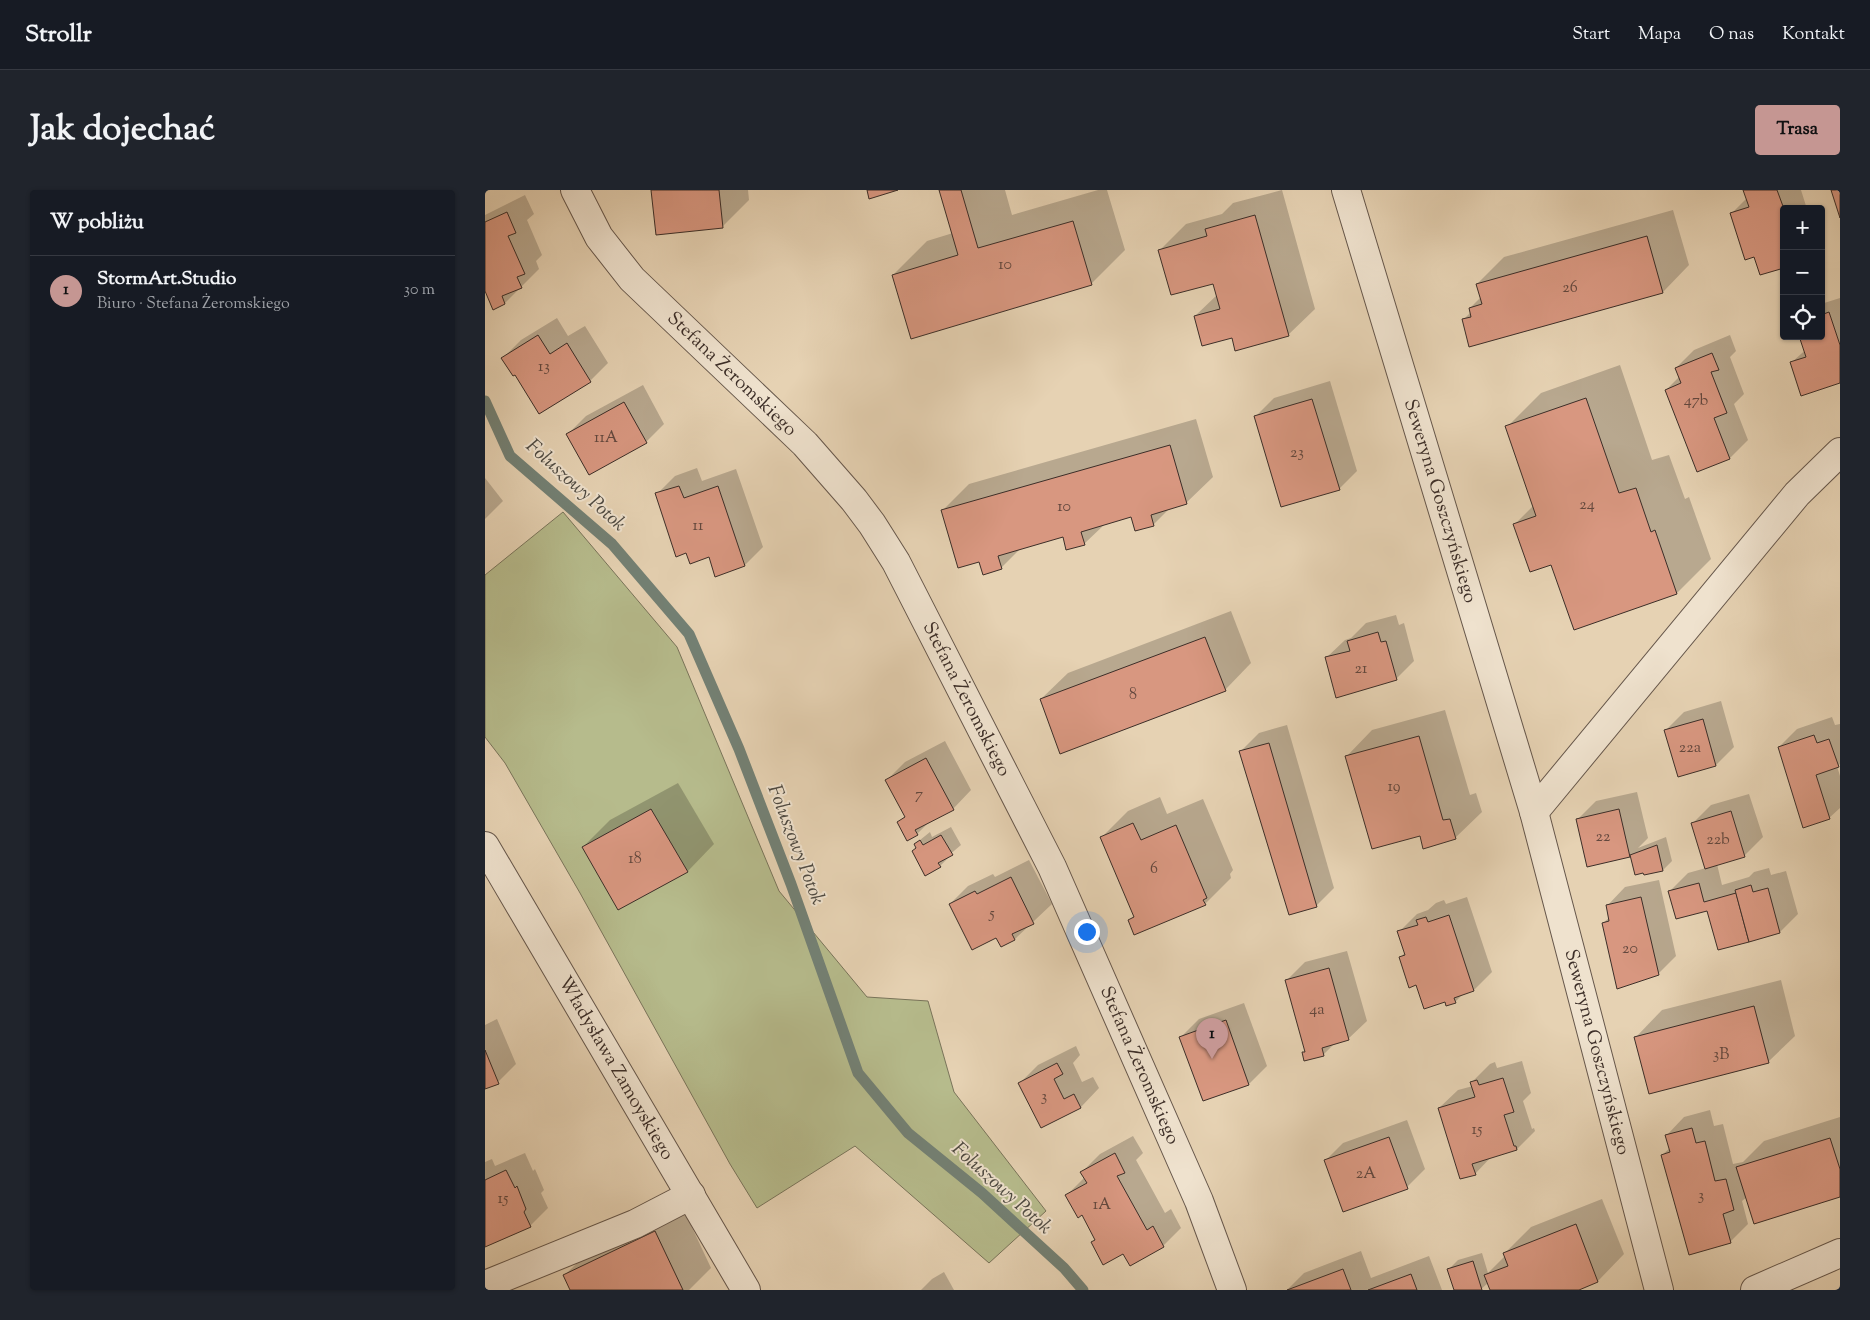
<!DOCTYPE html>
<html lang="pl">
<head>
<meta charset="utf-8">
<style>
  body { margin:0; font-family:"Sorts Mill Goudy",serif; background:#20242c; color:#f1f3f6 }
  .controls { position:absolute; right:15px; top:15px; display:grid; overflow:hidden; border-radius:5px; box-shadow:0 1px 4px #0004 }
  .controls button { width:45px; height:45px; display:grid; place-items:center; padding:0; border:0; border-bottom:1px solid #363941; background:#171b24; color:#f1f3f6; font:25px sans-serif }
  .you { position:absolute; left:601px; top:741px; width:18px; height:18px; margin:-12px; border:4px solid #fff; border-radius:50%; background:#1a73e8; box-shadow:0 0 0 8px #1a73e833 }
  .badge { display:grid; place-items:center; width:32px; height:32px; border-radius:50%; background:#c59692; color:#111; font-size:16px; font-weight:700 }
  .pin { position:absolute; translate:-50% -41px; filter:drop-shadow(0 1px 2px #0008) }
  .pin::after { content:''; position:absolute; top:26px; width:18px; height:15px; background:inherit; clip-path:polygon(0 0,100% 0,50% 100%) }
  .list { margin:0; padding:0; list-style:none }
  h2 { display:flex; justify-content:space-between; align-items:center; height:65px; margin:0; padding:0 20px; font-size:21px }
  h2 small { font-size:16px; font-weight:400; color:#9ea1a6 }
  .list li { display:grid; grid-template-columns:32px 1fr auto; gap:15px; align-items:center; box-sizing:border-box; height:70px; padding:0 20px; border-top:1px solid #363941 }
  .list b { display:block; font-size:19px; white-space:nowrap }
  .list p { margin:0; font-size:16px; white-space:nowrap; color:#9ea1a6 }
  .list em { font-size:16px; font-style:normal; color:#9ea1a6 }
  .icon { flex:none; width:28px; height:28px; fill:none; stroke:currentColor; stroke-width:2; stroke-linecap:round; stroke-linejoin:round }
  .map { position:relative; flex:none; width:1355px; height:1100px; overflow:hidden; border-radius:5px }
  header { display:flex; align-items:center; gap:30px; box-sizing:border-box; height:70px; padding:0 25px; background:#171b24; border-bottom:1px solid #363941 }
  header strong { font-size:24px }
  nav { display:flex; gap:28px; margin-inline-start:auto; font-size:18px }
  .intro { display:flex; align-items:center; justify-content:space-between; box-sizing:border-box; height:120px; padding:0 30px }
  h1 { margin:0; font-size:35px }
  .button { padding:12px 22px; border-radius:5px; background:#c59692; color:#111; font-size:18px; font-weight:700 }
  main { display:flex; gap:30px; padding:0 30px }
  aside { flex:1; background:#171b24; border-radius:5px; box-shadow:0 1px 4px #0004 }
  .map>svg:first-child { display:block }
</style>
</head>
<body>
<header>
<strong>Strollr</strong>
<nav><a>Start</a><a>Mapa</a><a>O nas</a><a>Kontakt</a></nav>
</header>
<div class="intro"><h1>Jak dojechać</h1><a class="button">Trasa</a></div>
<main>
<aside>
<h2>W pobliżu<small></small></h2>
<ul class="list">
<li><span class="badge">1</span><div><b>StormArt.Studio</b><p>Biuro · Stefana Żeromskiego</p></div><em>30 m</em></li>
</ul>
</aside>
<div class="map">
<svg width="1355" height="1100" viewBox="0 0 1355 1100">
  <rect width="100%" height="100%" fill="#e6d2b3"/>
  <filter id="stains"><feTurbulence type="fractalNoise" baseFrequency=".004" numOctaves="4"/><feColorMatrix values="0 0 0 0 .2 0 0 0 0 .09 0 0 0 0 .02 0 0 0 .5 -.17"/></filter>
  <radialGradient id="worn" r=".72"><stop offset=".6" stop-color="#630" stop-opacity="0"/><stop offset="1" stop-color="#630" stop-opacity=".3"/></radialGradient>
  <polygon fill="#b6bb8c" stroke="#79745a" points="78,322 192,457 294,701 382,807 443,811 469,902 561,1021 504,1073 370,956 272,1018 245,974 95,703 20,573 0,547 0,385"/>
  <g fill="#0003">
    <polygon points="167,0 263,0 264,10 237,37"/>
    <polygon points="456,0 520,0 527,25 613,0 622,0 640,60 606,94 408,85 442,51 468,43"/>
    <polygon points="797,0 830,119 803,145 748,147 710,126 732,105 728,93 675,60 701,34 737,24 748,13"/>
    <polygon points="1260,0 1316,0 1322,19 1299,19 1269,66 1246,24 1262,8"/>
    <polygon points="40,5 49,24 42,30 57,65 51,71 54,79 20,113 9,118 0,99 0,25"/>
    <polygon points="1188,20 1204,75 1178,102 985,155 978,130 986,122 985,118 996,107 992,94 1019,67"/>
    <polygon points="1355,108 1355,192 1306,173 1336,146 1336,114"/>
    <polygon points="72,128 83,146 100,136 123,173 105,191 30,183 18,168 36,150"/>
    <polygon points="1245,145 1251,161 1245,167 1259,204 1249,214 1263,250 1245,268 1212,280 1181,200 1195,186 1191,178 1209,160"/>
    <polygon points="1135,175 1167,270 1184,265 1200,309 1204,307 1226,369 1192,403 1089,438 1067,373 1030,334 1049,315 1022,237 1056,203"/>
    <polygon points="845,191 872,281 854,299 771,226 789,208"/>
    <polygon points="158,195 179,234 161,252 83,244 101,226"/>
    <polygon points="711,229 728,287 701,313 685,318 668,335 647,326 620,334 599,354 579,346 536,358 516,378 495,371 458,320 484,294"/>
    <polygon points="212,278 217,291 251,279 278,357 260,375 224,365 172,304 190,286"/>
    <polygon points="0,288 18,311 0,329"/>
    <polygon points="746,421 766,473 740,500 556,509 583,483"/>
    <polygon points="911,425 914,435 919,433 929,471 911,489 841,468 860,450 866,448 881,433"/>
    <polygon points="1236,511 1249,557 1231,575 1194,586 1181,540 1199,522"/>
    <polygon points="960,520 985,605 991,603 997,622 970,648 936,644 861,567 887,540"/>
    <polygon points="1347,527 1350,535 1355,534 1355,574 1352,576 1355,586 1355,618 1344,628 1294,557 1312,539"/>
    <polygon points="802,535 849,698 831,716 756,561 774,543"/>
    <polygon points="460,551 486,600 468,619 445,631 432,644 413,633 421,625 402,590 420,572"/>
    <polygon points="193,593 229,654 203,681 133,718 98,657 125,630"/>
    <polygon points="1152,602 1163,648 1153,658 1181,647 1187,671 1178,680 1146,665 1103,675 1093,629 1111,611"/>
    <polygon points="1264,604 1278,647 1259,666 1232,674 1237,695 1264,687 1269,682 1284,678 1286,685 1301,681 1313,724 1295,742 1223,719 1185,701 1203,683 1221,678 1208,633 1226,615"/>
    <polygon points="675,607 682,624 718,609 748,680 745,684 746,688 720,714 644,730 650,725 616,648 643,621"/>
    <polygon points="466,637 476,655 463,666 464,667 455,676 430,654 445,642 447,647"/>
    <polygon points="544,670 567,714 530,749 512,746 465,714 483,696 508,684 510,687"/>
    <polygon points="1174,690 1191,766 1173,784 1118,733 1125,727 1122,716 1140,697"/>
    <polygon points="982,707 1007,782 989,800 978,804 970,812 960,810 932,794 916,767 920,762 914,742 932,724 943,720 951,713 959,710 961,714"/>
    <polygon points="862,761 882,831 863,849 851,852 838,865 818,863 821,860 802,790 820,772"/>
    <polygon points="1296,790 1310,846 1283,872 1151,847 1177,820"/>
    <polygon points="759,813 782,876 764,894 719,910 696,847 714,829"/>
    <polygon points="12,829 31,874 13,892 0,898 0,835"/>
    <polygon points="591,856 595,865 588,873 597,892 608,887 614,898 596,917 556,936 535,893 553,875"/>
    <polygon points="1037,871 1046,903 1038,911 1047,939 1049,938 1050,941 1032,959 1007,966 990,984 954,918 973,900 988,896 987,892 1005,874 1010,872 1012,878"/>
    <polygon points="1225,920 1229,936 1238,934 1248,974 1258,972 1279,951 1355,927 1355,1006 1262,1007 1257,1011 1263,1034 1245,1052 1177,965 1185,958 1181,946 1199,927"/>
    <polygon points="922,930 940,979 922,997 840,971 858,953"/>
    <polygon points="648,946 658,963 651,970 680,1023 686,1019 696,1038 678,1056 645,1074 639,1063 607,1053 611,1049 598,1024 582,1005 600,987 597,982 615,964"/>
    <polygon points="40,963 48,981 50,979 59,1000 56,1003 63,1018 45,1036 0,1055 0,972 7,969 10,976"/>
    <polygon points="1117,1009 1139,1064 1113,1091 1093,1100 1006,1100 1003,1093 995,1100 970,1100 964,1079 973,1070 997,1063 1003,1083 1020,1066 1020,1063 1046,1037"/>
    <polygon points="197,1016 226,1078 204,1100 86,1100 79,1086 106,1059"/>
    <polygon points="876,1061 886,1088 944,1066 957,1100 802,1100 819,1083"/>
    <polygon points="459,1082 469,1100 436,1100 447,1089"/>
  </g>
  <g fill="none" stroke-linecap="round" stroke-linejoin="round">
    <polyline stroke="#738175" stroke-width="11" points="0,211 25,266 127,354 204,444 254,559 306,694 373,883 423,943 497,1003 579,1078 598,1100"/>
  </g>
  <g fill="#d89780" stroke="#3c2e28">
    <polygon points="166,0 234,0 238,38 171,45"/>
    <polygon points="382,0 413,0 384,9"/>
    <polygon points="454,0 476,0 493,58 588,31 607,95 426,149 407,85 473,65"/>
    <polygon points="1258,0 1292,0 1299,19 1299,78 1275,85 1269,67 1260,70 1245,23 1264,17"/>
    <polygon points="1346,0 1355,0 1355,28"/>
    <polygon points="22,22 31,43 23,46 40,84 32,87 37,98 17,106 20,114 8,120 0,101 0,32"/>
    <polygon points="770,25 804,146 750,161 747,148 717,156 709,126 735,119 728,94 686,105 673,60 722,46 720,39"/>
    <polygon points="1162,46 1178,103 984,157 977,129 986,127 984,118 997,114 991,94"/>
    <polygon points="1344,122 1355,155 1355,193 1316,206 1305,172 1321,167 1314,146 1336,146 1336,125"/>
    <polygon points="53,145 65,164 82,153 106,192 54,224 30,185 28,186 16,168"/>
    <polygon points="1227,163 1234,180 1226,182 1242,223 1229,228 1245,269 1212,282 1180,200 1196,193 1190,178"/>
    <polygon points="1101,208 1134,303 1151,298 1166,342 1170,340 1192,404 1089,440 1066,375 1045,382 1028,334 1051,326 1020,236"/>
    <polygon points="827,209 855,300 796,317 769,226"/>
    <polygon points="139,212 162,253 104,285 81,244"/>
    <polygon points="685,255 702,314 666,325 669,336 650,341 646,327 596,342 600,355 581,360 578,347 513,366 517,379 498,385 494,372 473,378 456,320"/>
    <polygon points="194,296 199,308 233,296 260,376 230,387 224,367 205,374 201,363 191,367 170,303"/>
    <polygon points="893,442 896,452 901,451 912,490 851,508 840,467 865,461 862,451"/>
    <polygon points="720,447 741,501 575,564 555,509"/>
    <polygon points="1218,529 1231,576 1193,587 1179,540"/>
    <polygon points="1329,545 1332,553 1344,549 1354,577 1331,585 1345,629 1318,638 1293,557"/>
    <polygon points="934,546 958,630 965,629 971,649 938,659 935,646 887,659 860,566"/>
    <polygon points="784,553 832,717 804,725 754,561"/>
    <polygon points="441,568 469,620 430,640 433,645 422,651 412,632 420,627 400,590"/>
    <polygon points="166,619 203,682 133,720 97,657"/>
    <polygon points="1134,619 1145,667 1102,677 1091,629"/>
    <polygon points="1246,621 1260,667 1220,679 1206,633"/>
    <polygon points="648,633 656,650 691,635 722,708 718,710 721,715 649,745 643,730 649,727 615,647"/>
    <polygon points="456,645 468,665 453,673 456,677 440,686 427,661 431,658 429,654 435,650 438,655"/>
    <polygon points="1172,655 1178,681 1159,685 1158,683 1150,685 1145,665"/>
    <polygon points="526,687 549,734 527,744 530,750 516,757 511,748 487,760 464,714 490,701 492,704"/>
    <polygon points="1214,693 1219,712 1251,703 1264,752 1233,760 1222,721 1191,729 1183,701"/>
    <polygon points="1266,695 1268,702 1283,698 1295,743 1264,752 1250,700"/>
    <polygon points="1156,707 1174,785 1132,799 1117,733 1124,731 1121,715"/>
    <polygon points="964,725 989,801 969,808 971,813 961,816 960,812 939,819 931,795 924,798 914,767 920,765 912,741 933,735 931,730 941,727 943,732"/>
    <polygon points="844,778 864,850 837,858 839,866 819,871 817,862 820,862 800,790"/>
    <polygon points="1269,816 1284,873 1164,904 1149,847"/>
    <polygon points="741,830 764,895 718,911 694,847"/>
    <polygon points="0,860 14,894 0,899"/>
    <polygon points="572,873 578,884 569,889 579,909 589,904 596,918 556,938 533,893"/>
    <polygon points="1018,888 1029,922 1019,925 1029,956 1031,956 1032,960 987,974 991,985 975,989 953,918 990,907 985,892 992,890 994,895"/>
    <polygon points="1207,938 1211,953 1220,951 1230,991 1241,989 1249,1020 1238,1024 1246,1053 1204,1065 1176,965 1185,962 1180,945"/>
    <polygon points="904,947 923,999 858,1022 839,970"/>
    <polygon points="1345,948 1355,979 1355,1007 1269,1034 1251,977"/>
    <polygon points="630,963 640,983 632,986 662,1040 668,1036 679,1057 645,1076 638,1064 618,1075 606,1052 610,1050 597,1025 593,1028 580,1005 602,993 595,982"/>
    <polygon points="21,980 30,998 32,996 41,1019 39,1022 46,1037 0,1057 0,990"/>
    <polygon points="1091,1034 1113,1092 1094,1100 1005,1100 999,1085 1023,1076 1018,1063"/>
    <polygon points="170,1041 198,1100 85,1100 78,1085"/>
    <polygon points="988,1071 997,1100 969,1100 962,1079"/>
    <polygon points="858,1079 866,1100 802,1100"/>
    <polygon points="926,1084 932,1100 883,1100"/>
  </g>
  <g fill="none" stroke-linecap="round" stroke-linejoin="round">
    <defs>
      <g id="minor">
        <path id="s1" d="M90,0L114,47L147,89L320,254L369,310L387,334L411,372L567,677L714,1011L747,1100"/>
        <path id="s2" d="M861,0L1049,622L1174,1100"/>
        <polyline points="1049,622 1312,304 1355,262"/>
        <polyline points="0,1095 150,1034 206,1005"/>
      </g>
      <g id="tertiary">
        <path id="s3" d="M0,656L261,1100"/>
        <polyline points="1270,1100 1355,1063"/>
      </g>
    </defs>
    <use href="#minor" stroke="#66574b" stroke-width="30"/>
    <use href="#tertiary" stroke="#66574b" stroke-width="30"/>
    <use href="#minor" stroke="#efe2ce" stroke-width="28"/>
    <use href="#tertiary" stroke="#efe2ce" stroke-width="28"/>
  </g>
  <g text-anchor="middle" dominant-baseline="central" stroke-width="4" stroke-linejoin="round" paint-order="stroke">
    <g font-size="16" fill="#63483e">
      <text x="520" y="75">10</text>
      <text x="1085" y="98">26</text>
      <text x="59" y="177">13</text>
      <text x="1211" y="211">47b</text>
      <text x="121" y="248">11A</text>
      <text x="812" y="263">23</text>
      <text x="1102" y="315">24</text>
      <text x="579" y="317">10</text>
      <text x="213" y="336">11</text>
      <text x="876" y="479">21</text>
      <text x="648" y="505">8</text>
      <text x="1205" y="558">22a</text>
      <text x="909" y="597">19</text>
      <text x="434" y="605">7</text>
      <text x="1118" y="647">22</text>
      <text x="1233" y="650">22b</text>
      <text x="150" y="669">18</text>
      <text x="669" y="679">6</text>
      <text x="507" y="724">5</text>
      <text x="1145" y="759">20</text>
      <text x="832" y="820">4a</text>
      <text x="1236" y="865">3B</text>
      <text x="559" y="907">3</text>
      <text x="992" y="940">15</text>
      <text x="881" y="984">2A</text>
      <text x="1216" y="1006">3</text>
      <text x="18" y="1009">15</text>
      <text x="617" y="1015">1A</text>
    </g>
    <g font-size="19" fill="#3c2e28" stroke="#efe2ce">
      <text stroke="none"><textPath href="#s1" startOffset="244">Stefana Żeromskiego</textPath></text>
      <text stroke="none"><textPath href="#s2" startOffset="325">Seweryna Goszczyńskiego</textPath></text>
      <text stroke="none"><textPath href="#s1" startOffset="649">Stefana Żeromskiego</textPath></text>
      <text stroke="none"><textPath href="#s2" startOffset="898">Seweryna Goszczyńskiego</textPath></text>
      <text stroke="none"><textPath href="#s1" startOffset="1054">Stefana Żeromskiego</textPath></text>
      <text stroke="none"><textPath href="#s3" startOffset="258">Władysława Zamoyskiego</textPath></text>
    </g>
    <g font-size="20" font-style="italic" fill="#4e4a42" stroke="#efe2ce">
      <text transform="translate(90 296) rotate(42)">Foluszowy Potok</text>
      <text transform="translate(310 655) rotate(69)">Foluszowy Potok</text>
      <text transform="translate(516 999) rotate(42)">Foluszowy Potok</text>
    </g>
  </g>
  <rect width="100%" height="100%" filter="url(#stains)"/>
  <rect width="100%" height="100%" fill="url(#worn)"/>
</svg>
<div class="controls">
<button>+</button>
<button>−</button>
<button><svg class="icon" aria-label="locate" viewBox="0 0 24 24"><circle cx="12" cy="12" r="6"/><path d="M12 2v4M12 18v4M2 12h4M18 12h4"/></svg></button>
</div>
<div class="you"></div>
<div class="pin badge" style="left:727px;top:869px">1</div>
</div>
</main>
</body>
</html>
